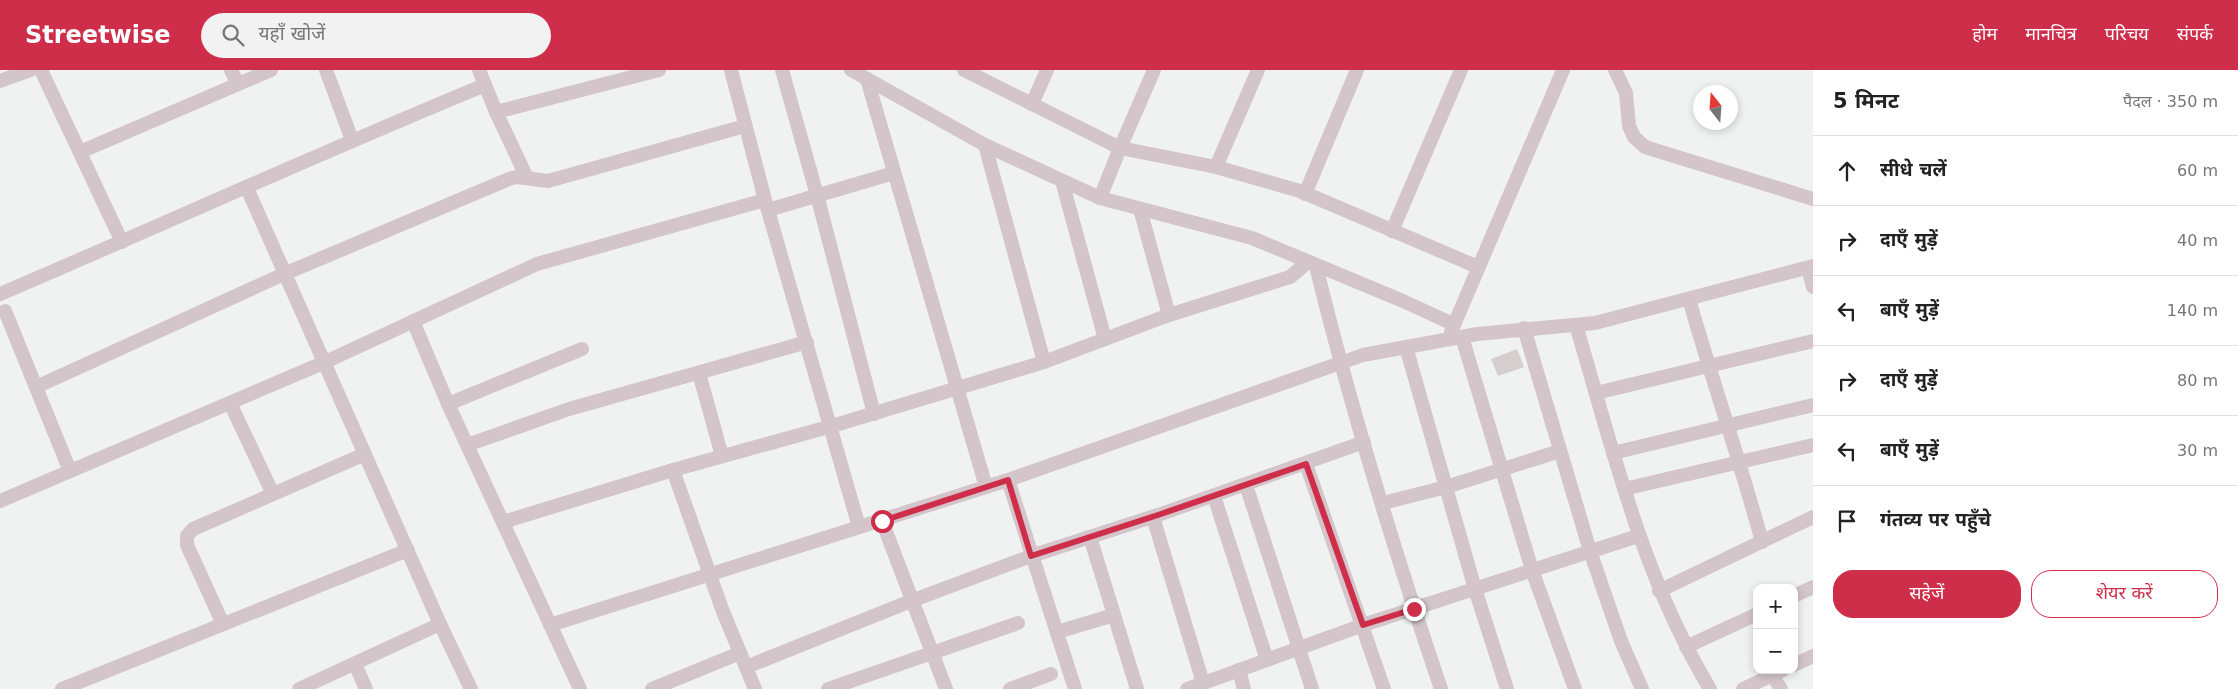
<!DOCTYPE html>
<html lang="hi">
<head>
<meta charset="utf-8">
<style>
  body { margin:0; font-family:"DejaVu Sans","Noto Sans Devanagari",sans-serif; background:#f2f2f2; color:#222 }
  .controls { position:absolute; right:15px; bottom:15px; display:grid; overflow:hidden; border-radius:10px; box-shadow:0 2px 8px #0003 }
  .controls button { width:45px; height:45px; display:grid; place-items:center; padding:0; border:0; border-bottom:1px solid #e0e0e0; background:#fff; color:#222; font:25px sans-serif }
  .compass { position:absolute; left:1693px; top:15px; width:45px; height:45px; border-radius:50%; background:#fff; box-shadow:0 2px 8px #0003; rotate:343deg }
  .stop { position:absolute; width:15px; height:15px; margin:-11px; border:4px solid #ce2e4a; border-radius:50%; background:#fff }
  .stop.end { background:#ce2e4a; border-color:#fff; box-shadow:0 1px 5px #0008 }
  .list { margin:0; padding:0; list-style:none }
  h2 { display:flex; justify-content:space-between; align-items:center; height:65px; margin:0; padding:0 20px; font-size:21px }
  h2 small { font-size:16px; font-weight:400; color:#767676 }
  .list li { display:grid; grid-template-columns:32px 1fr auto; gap:15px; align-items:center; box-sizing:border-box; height:70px; padding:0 20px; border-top:1px solid #e0e0e0 }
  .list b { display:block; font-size:19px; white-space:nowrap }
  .list em { font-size:16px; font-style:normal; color:#767676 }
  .actions { display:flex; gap:10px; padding:15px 20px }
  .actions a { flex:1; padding:11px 0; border:1px solid #ce2e4a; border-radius:20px; text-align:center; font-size:18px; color:#ce2e4a }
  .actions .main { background:#ce2e4a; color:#fff }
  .icon { flex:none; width:28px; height:28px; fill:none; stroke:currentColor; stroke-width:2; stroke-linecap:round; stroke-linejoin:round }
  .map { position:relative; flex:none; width:1813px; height:619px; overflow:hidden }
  header { display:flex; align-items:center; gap:30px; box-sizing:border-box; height:70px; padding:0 25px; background:#ce2e4a; color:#fff }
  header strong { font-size:24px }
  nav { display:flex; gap:28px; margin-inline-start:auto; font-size:18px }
  .search { width:350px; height:45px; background:#f2f2f2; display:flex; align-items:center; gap:12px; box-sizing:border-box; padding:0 18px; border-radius:28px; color:#767676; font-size:19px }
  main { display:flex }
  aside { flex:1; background:#fff }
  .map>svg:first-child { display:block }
</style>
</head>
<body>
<header>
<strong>Streetwise</strong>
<div class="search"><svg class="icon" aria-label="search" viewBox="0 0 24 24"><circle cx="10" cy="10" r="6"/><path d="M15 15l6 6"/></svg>यहाँ खोजें</div>
<nav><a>होम</a><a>मानचित्र</a><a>परिचय</a><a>संपर्क</a></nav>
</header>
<main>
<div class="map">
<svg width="1813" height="619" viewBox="0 0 1813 619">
  <rect width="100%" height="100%" fill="#f0f2f1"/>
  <polygon fill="#d4cece" points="1517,279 1524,297 1498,306 1491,289"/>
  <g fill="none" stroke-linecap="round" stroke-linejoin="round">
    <g stroke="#d3c5c9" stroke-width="14">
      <polyline points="41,0 122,172"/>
      <polyline points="231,0 238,14"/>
      <polyline points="326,0 352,70"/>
      <polyline points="479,0 496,42 527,108"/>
      <polyline points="731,0 765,130 859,457"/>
      <polyline points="782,0 817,125 874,344"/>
      <polyline points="851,0 985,75 1100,128 1252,168 1403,231 1453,254"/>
      <polyline points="964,0 1120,78 1216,97 1300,121 1478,197"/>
      <polyline points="1615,0 1626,23 1629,56 1634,67 1645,77 1813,129"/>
      <polyline points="867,9 986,417"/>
      <polyline points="0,11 31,0"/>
      <polyline points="1032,34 1047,0"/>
      <polyline points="496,42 659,0"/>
      <polyline points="985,75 1044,292"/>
      <polyline points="80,82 271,0"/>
      <polyline points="1216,97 1258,0"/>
      <polyline points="1062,111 1105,269"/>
      <polyline points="247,118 440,554 471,619"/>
      <polyline points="1305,124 1357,0"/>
      <polyline points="1100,128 1120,78 1154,0"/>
      <polyline points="1140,139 1169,245"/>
      <polyline points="768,140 894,103"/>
      <polyline points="1392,161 1461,0"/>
      <path d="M1316,196C1351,339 1394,480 1441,619"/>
      <polyline points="1808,198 1813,217"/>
      <path d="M0,224C162,155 322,82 485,15"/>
      <path d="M1689,229C1712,310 1740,390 1762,472"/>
      <polyline points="5,241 70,401"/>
      <polyline points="413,251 448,334 580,619"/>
      <path d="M1576,255C1613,380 1642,506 1710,619"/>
      <polyline points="1524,258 1590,481 1621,571 1642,619"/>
      <polyline points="1451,262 1563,0"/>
      <polyline points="1462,267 1532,500 1575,619"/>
      <polyline points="1406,277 1475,519 1507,619"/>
      <polyline points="699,303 722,386"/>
      <polyline points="36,317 284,204 509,109 517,107 548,111 745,56"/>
      <polyline points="1596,323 1813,271"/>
      <polyline points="230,333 273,424"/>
      <polyline points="448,334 582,279"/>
      <polyline points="467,375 569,339 807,272"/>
      <polyline points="1613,383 1813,335"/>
      <polyline points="1306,394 1384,619"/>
      <polyline points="673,400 722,539 755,619"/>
      <polyline points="1008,410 1075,619"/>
      <polyline points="1246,415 1312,619"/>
      <polyline points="1624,419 1813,375"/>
      <polyline points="1214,426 1267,590"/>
      <polyline points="0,431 323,293 537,194 765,130"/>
      <polyline points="1383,433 1446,417 1560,381"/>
      <polyline points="1153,447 1203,613"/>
      <polyline points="882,451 946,619"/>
      <polyline points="503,452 673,400 832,356 1044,292 1169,245 1290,207 1308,192"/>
      <polyline points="1090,467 1137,619"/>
      <polyline points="1659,521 1813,447"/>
      <polyline points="1794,526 1813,517"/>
      <polyline points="223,554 187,475 187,466 193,459 365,384"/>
      <polyline points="550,555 1008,410 1363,285 1477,264 1595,253 1813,196"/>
      <polyline points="1057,562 1114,545"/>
      <polyline points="1686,577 1757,544"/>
      <polyline points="355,594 366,619"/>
      <polyline points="1794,595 1813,586"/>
      <polyline points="746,597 911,531 1031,486 1158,445 1364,372"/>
      <polyline points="1239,600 1244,619"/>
      <polyline points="1772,605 1781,619"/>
      <polyline points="62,619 408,480"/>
      <polyline points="299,619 440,554"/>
      <polyline points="652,619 740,583"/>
      <polyline points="828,619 1018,553"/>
      <polyline points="1010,619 1051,604"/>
      <polyline points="1187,619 1363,555 1638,466"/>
      <polyline points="1743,619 1783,600"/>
    </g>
  </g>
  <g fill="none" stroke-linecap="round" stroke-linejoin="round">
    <polyline stroke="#ce2e4a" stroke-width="6" points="882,451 1008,410 1031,486 1158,445 1306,394 1363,555 1414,539"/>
  </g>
</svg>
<div class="controls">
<button>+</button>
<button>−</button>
</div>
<svg class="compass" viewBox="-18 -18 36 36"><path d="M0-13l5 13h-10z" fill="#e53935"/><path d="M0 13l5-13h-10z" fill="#767676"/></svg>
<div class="stop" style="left:882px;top:451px"></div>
<div class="stop end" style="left:1414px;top:539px"></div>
</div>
<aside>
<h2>5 मिनट<small>पैदल · 350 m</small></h2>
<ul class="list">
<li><svg class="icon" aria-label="ahead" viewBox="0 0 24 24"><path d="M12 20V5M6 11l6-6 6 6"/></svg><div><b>सीधे चलें</b></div><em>60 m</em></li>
<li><svg class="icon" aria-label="right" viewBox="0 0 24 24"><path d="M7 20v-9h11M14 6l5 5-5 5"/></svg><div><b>दाएँ मुड़ें</b></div><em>40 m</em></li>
<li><svg class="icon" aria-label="left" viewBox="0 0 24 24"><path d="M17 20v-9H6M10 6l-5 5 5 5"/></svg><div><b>बाएँ मुड़ें</b></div><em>140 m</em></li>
<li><svg class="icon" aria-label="right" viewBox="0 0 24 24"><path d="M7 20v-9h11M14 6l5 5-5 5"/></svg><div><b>दाएँ मुड़ें</b></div><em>80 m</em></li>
<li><svg class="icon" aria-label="left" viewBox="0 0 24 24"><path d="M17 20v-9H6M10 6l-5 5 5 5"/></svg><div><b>बाएँ मुड़ें</b></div><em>30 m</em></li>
<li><svg class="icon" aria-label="arrive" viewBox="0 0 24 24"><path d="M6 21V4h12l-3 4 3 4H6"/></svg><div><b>गंतव्य पर पहुँचे</b></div></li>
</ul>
<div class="actions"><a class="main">सहेजें</a><a>शेयर करें</a></div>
</aside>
</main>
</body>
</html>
